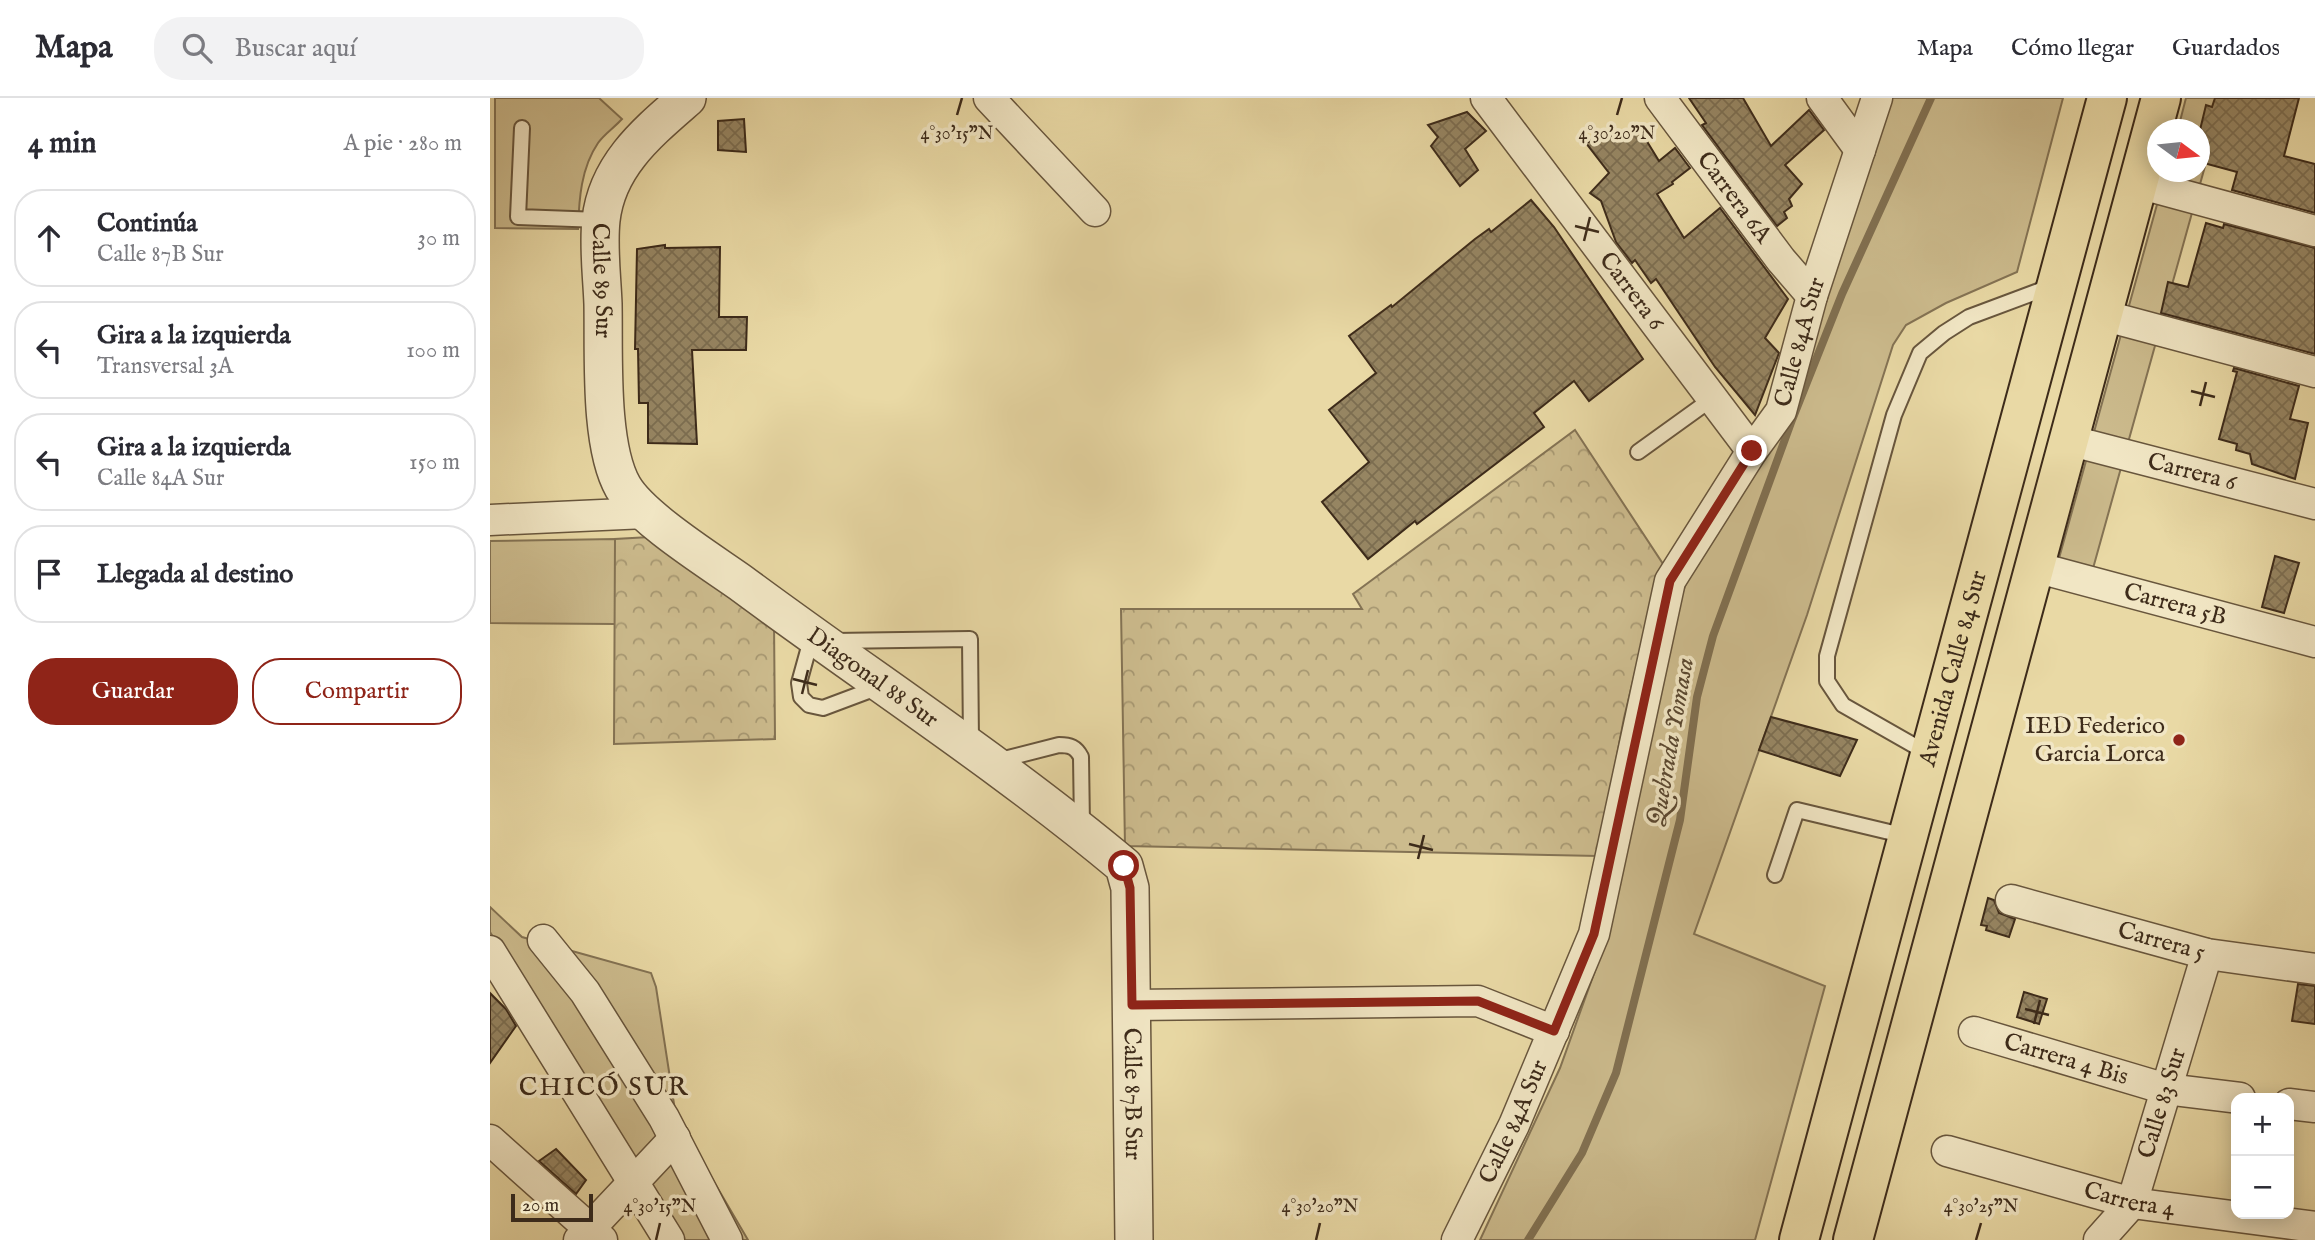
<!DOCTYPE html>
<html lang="es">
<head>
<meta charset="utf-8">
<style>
  body { margin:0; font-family:"IM FELL English",serif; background:#f2f2f3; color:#2b2b33 }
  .controls { position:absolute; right:21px; bottom:21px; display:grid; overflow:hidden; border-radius:14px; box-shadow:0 4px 18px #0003 }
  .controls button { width:63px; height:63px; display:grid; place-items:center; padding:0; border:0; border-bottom:2px solid #e1e1e2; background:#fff; color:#2b2b33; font:35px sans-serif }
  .compass { position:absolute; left:1657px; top:21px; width:63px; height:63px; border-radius:50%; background:#fff; box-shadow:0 4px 18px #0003; rotate:105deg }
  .scale { position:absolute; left:21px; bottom:18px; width:82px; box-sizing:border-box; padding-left:7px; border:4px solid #3d2b1a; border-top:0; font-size:19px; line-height:24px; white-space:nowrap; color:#3d2b1a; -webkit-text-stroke:5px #f1e6c4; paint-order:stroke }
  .stop { position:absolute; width:21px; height:21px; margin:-16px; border:5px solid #8f2418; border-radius:50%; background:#fff }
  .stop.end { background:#8f2418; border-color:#fff; box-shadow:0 2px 7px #0008 }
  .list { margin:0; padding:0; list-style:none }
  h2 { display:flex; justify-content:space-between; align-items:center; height:91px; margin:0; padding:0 28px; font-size:30px }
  h2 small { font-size:23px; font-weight:400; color:#7c7c81 }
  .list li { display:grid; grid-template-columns:46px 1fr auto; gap:21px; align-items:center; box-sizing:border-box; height:98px; margin:0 14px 14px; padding:0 14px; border:2px solid #e1e1e2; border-radius:28px }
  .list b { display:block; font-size:26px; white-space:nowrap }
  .list p { margin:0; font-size:23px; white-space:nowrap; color:#7c7c81 }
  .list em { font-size:23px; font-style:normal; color:#7c7c81 }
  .actions { display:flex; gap:14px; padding:21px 28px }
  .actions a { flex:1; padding:16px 0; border:2px solid #8f2418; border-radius:28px; text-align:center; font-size:24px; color:#8f2418 }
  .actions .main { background:#8f2418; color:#fff }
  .icon { flex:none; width:38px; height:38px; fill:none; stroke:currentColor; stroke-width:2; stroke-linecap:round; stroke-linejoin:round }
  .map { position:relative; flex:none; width:1825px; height:1142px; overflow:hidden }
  header { display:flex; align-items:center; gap:42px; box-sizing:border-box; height:98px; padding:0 35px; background:#fff; border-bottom:2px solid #e1e1e2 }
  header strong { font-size:33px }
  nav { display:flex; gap:38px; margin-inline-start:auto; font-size:24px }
  .search { width:490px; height:63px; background:#f2f2f3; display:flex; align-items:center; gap:18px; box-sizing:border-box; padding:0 24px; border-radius:28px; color:#7c7c81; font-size:26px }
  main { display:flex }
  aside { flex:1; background:#fff }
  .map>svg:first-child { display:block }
</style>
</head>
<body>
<header>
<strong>Mapa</strong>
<div class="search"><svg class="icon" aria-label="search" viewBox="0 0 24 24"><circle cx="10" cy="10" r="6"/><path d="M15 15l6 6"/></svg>Buscar aquí</div>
<nav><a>Mapa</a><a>Cómo llegar</a><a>Guardados</a></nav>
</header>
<main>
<aside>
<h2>4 min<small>A pie · 280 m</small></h2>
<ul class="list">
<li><svg class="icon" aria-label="ahead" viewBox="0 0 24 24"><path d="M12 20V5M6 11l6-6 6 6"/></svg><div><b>Continúa</b><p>Calle 87B Sur</p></div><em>30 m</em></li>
<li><svg class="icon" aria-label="left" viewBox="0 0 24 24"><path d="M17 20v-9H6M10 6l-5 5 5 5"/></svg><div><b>Gira a la izquierda</b><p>Transversal 3A</p></div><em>100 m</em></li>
<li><svg class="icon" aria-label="left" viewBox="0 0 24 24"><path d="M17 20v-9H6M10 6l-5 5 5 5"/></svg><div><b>Gira a la izquierda</b><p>Calle 84A Sur</p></div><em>150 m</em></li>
<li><svg class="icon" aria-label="arrive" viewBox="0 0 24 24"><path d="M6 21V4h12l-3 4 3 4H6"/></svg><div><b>Llegada al destino</b></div></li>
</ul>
<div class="actions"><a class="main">Guardar</a><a>Compartir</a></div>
</aside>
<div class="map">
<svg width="1825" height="1142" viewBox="0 0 1825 1142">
  <defs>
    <pattern id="park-crowns" width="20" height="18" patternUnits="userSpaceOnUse" patternTransform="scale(1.75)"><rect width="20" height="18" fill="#ccbb8d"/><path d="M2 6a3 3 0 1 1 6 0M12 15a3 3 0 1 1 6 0" fill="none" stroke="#a79872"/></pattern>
    <pattern id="building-cross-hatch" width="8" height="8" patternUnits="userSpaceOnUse" patternTransform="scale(1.75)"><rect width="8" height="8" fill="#968562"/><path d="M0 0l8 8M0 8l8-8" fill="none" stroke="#7c6d50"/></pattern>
  </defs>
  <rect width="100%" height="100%" fill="#e9d9a5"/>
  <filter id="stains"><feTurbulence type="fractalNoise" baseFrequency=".00286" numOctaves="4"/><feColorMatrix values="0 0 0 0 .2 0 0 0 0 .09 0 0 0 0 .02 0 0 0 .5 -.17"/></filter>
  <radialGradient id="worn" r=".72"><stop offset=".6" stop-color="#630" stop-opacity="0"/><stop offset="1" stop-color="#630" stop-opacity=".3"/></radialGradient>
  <g fill="#ccbb8d" stroke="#847354" stroke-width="2">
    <path d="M5,0H109L132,21C125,29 114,36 108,45C91,70 89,101 88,131L5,130Z"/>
    <polygon points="1401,0 1573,0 1527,174 1456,205 1416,227 1403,247 1317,517 1204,836 1335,888 1265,1142 990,1142 1070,970 1115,845 1171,554 1198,480 1255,381"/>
    <polygon points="1696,0 1734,0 1602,474 1568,464 1676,74 1710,74 1710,32 1688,31"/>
    <polygon points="125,441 125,526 0,525 0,443"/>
    <polygon points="0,809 32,839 161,875 166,889 186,1019 258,1142 195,1142 141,1062 0,834"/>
  </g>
  <g fill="url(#park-crowns)" stroke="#847354" stroke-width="2">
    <polygon points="1085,332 1175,469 1155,533 1134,620 1108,758 635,748 631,511 872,511 863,496"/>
    <polygon points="160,439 284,523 285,641 124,646 125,441"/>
  </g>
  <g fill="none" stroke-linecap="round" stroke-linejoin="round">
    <polyline stroke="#817051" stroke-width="8" points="1038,1142 1092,1055 1126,975 1190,722 1207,599 1223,538 1302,322 1352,196 1441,0"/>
  </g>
  <g fill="url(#building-cross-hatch)" stroke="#3d2b1a" stroke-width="2">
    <polygon points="1199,0 1253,0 1281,48 1319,12 1334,32 1295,67 1312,86 1299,101 1302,108 1294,114 1297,120 1287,128 1212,27 1216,25"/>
    <polygon points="1725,0 1809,0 1794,58 1825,66 1825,115 1742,92 1747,74 1710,64 1710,32 1716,7 1722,9"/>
    <polygon points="977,14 996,33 975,51 988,72 970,88 941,48 948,39 938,27"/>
    <polygon points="254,21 256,54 228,52 228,23"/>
    <polygon points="1150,32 1169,63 1185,50 1200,70 1182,84 1183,86 1167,96 1194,140 1230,110 1298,201 1275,240 1289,255 1265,317 1225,269 1166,181 1161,185 1145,162 1142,165 1126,144 1111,103 1100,95 1119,75 1096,45 1118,34 1125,44"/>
    <polygon points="1041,102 1064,129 1153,261 1099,303 1084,283 1044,315 1054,329 927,426 925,423 878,461 832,404 879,364 839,312 886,275 859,238 901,207 902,209 985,141 999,131 1001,134"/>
    <polygon points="1716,125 1733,130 1734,126 1825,150 1825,256 1671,215 1678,184 1698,189"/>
    <polygon points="175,147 175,150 230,149 229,219 257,219 256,252 202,252 207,346 158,345 158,305 149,305 148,251 145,251 147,151"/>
    <polygon points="1744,270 1809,288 1800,321 1818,325 1805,381 1762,366 1760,356 1746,352 1747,346 1729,341 1747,274 1743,273"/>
    <polygon points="1785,458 1809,465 1794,515 1772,509"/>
    <polygon points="1281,619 1367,642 1350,678 1269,652"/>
    <polygon points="1498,800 1504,802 1509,815 1525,821 1519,839 1496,832 1497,828 1491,827"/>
    <polygon points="1808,886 1825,888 1825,926 1802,923"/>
    <polygon points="1534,894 1557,901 1549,926 1527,919"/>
    <polygon points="0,895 16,911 26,928 0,965"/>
    <polygon points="66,1051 96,1082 86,1096 49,1063"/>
  </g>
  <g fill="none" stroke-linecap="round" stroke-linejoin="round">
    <defs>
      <g id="service">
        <polyline points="32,30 28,119 110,122"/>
        <polyline points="1148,354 1223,300"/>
        <polyline points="322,538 309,585 311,599 319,607 333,610 389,589"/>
        <polyline points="344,543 480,541 481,644"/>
        <polyline points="1439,656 1353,607 1337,583 1337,558 1404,317 1430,255 1454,235 1479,219 1562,188"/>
        <path d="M506,663L569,647C580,647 586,649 591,659L592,728"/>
        <polyline points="1285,777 1307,712 1416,738"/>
      </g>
      <g id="minor">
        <polyline points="499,0 605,113"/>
        <path id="s1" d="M996,0L1262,353"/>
        <path id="s2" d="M1170,0L1291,162L1322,198"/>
        <polyline points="1332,0 1370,52"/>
        <polyline points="1648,85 1825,133"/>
        <polyline points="1612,217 1825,274"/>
        <path id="s3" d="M1578,342L1825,406"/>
        <polyline points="0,422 156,415"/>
        <path id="s4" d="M1545,469L1825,544"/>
        <path id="s5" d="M1521,802L1717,856L1825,871"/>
        <polyline points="53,842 95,894 174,1020 237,1142"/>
        <polyline points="0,853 179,1142"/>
        <polyline points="642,907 988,903 1064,933"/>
        <path id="s6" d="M1484,934L1676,991L1750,1000"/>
        <polyline points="1799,1006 1825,1009"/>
        <polyline points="0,1042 112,1142"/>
        <path id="s7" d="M1457,1053L1642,1105L1825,1129"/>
        <polyline points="89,1142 185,1040"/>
        <path id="s8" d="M967,1142L1024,1027L1104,836L1180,483L1262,353L1291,313L1322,198L1387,0"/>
        <path id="s9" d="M1609,1142L1642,1105L1717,856"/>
      </g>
      <g id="tertiary">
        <path id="s10" d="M197,0C158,34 117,67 111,122C108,149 112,179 113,206C114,256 109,347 133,389C151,420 220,463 251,485C379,580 512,666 634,768L640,790L644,1142"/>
      </g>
      <g id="trunk">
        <path id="s11" d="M1309,1142L1617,0"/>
        <polyline points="1363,1142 1671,0"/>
      </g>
    </defs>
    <use href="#service" stroke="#68563d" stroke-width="18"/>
    <use href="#minor" stroke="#68563d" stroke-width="33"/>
    <use href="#tertiary" stroke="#68563d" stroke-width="40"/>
    <use href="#trunk" stroke="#3d2b1a" stroke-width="42"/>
    <use href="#service" stroke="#f1e6c4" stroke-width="14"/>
    <use href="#minor" stroke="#f1e6c4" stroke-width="30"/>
    <use href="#tertiary" stroke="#f1e6c4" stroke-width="37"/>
    <use href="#trunk" stroke="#e9d9a5" stroke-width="38"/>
  </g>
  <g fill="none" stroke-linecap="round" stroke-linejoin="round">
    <polyline stroke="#8f2418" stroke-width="9" points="634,768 640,790 642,907 988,903 1064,933 1104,836 1180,483 1262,353"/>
  </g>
  <path fill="none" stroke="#3d2b1a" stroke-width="2.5" d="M467,17L472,0M1127,17L1132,0M1085,128L1109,134M1094,143L1100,119M1701,293L1725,299M1710,308L1716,284M303,581L327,587M312,596L318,572M919,746L943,752M928,761L934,737M1535,911L1559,917M1544,926L1550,902M166,1142L170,1125M826,1142L830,1125M1486,1142L1491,1125"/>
  <circle fill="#8f2418" stroke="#f1e6c4" stroke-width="2.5" cx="1689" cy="642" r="7"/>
  <g text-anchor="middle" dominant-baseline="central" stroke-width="7" stroke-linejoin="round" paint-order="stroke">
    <g font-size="24" fill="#3d2b1a" stroke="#f1e6c4">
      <text stroke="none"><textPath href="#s2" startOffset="124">Carrera 6A</textPath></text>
      <text stroke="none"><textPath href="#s10" startOffset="214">Calle 89 Sur</textPath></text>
      <text stroke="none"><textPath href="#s1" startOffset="242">Carrera 6</textPath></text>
      <text stroke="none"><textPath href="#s8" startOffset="971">Calle 84A Sur</textPath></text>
      <text stroke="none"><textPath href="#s3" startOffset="128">Carrera 6</textPath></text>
      <text stroke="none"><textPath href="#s4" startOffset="145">Carrera 5B</textPath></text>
      <text stroke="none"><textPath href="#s11" startOffset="592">Avenida Calle 84 Sur</textPath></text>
      <text stroke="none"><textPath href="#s10" startOffset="738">Diagonal 88 Sur</textPath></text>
      <text stroke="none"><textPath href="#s5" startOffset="156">Carrera 5</textPath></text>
      <text stroke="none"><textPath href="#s6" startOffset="96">Carrera 4 Bis</textPath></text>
      <text stroke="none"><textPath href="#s10" startOffset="1281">Calle 87B Sur</textPath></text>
      <text stroke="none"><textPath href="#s9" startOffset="154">Calle 83 Sur</textPath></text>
      <text stroke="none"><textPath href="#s8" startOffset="131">Calle 84A Sur</textPath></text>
      <text stroke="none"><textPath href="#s7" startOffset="189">Carrera 4</textPath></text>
    </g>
    <g font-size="24" fill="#3d2b1a" stroke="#f1e6c4" text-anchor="end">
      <text x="1675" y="628">IED Federico<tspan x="1675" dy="28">Garcia Lorca</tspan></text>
    </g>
    <g font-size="26" font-style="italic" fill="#5a4831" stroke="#f1e6c4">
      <text transform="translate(1181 644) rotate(-80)">Quebrada Yomasa</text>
    </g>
    <g font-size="26" letter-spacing="2" fill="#3d2b1a" stroke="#f1e6c4">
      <text x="114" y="989">CHICÓ SUR</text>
    </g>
  </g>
  <g font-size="18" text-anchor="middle" fill="#3d2b1a" stroke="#f1e6c4" stroke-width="7" stroke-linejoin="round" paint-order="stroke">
    <text x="467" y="41">4°30'15"N</text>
    <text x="1127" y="41">4°30'20"N</text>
    <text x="170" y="1114">4°30'15"N</text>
    <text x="830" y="1114">4°30'20"N</text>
    <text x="1491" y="1114">4°30'25"N</text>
  </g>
  <rect width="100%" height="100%" filter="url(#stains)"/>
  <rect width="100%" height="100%" fill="url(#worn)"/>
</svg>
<div class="controls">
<button>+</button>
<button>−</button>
</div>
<svg class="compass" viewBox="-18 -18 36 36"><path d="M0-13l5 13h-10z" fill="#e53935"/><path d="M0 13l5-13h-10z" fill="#7c7c81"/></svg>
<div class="scale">20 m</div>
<div class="stop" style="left:634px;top:768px"></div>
<div class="stop end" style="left:1262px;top:353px"></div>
</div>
</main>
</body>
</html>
